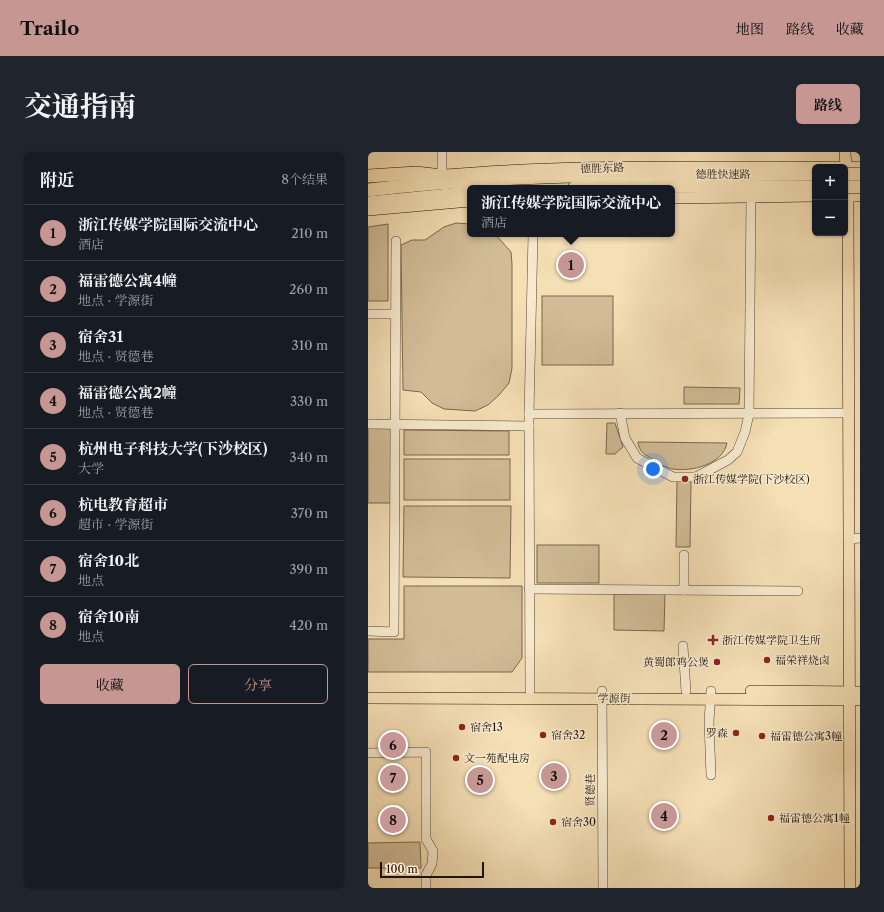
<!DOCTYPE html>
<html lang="zh">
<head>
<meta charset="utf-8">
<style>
  body { margin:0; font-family:"Libre Caslon Text","Noto Serif SC",serif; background:#20242c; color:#f1f3f6 }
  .controls { position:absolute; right:12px; top:12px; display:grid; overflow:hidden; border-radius:6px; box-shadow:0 1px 3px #0004 }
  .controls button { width:36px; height:36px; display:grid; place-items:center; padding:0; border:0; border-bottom:1px solid #363941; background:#171b24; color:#f1f3f6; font:20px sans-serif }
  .scale { position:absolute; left:12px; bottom:10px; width:104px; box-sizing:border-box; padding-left:4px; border:2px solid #211205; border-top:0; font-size:11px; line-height:14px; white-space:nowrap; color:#211205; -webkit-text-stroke:3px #f8eacf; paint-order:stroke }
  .you { position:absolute; left:285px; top:317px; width:14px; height:14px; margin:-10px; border:3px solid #fff; border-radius:50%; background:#1a73e8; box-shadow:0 0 0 6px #1a73e833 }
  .badge { display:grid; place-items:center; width:26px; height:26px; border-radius:50%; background:#c59692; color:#111; font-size:13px; font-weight:700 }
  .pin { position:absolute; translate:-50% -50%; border:2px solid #fff; box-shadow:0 1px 4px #0006 }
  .popup { position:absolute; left:99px; top:33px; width:208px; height:52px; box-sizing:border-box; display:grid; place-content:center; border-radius:6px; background:#171b24; filter:drop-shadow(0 1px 3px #0005); font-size:13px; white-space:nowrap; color:#9ea1a6 }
  .popup b { font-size:15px; color:#f1f3f6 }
  .popup::after { content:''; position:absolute; left:50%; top:100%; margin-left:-8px; border:8px solid transparent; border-top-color:#171b24 }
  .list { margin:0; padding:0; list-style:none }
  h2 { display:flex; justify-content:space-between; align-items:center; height:52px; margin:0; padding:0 16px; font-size:17px }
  h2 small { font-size:13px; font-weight:400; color:#9ea1a6 }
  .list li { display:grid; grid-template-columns:26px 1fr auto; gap:12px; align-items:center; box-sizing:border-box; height:56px; padding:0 16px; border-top:1px solid #363941 }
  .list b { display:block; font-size:15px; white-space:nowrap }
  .list p { margin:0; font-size:13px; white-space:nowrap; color:#9ea1a6 }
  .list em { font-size:13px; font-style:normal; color:#9ea1a6 }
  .actions { display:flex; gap:8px; padding:12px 16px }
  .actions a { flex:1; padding:9px 0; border:1px solid #c59692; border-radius:6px; text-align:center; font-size:14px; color:#c59692 }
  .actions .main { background:#c59692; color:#111 }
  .map { position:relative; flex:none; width:492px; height:736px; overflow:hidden; border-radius:6px }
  header { display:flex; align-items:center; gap:24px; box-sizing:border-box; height:56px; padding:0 20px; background:#c59692; color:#111 }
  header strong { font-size:19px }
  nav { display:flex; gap:22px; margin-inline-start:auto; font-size:14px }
  .intro { display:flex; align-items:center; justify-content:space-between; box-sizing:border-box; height:96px; padding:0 24px }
  h1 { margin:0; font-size:28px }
  .button { padding:10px 18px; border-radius:6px; background:#c59692; color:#111; font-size:14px; font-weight:700 }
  main { display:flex; gap:24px; padding:0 24px }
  aside { flex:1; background:#171b24; border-radius:6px; box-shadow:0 1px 3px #0004 }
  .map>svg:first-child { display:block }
</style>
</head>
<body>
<header>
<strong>Trailo</strong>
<nav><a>地图</a><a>路线</a><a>收藏</a></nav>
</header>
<div class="intro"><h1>交通指南</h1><a class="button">路线</a></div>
<main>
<aside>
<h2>附近<small>8个结果</small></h2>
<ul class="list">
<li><span class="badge">1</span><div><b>浙江传媒学院国际交流中心</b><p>酒店</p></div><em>210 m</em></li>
<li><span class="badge">2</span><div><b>福雷德公寓4幢</b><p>地点 · 学源街</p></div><em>260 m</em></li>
<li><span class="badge">3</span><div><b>宿舍31</b><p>地点 · 贤德巷</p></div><em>310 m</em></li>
<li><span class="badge">4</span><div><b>福雷德公寓2幢</b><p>地点 · 贤德巷</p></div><em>330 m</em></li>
<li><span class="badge">5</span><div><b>杭州电子科技大学(下沙校区)</b><p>大学</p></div><em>340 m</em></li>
<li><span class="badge">6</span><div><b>杭电教育超市</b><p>超市 · 学源街</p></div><em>370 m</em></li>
<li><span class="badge">7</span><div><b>宿舍10北</b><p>地点</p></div><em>390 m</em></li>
<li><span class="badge">8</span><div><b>宿舍10南</b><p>地点</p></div><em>420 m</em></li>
</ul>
<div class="actions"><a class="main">收藏</a><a>分享</a></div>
</aside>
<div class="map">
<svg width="492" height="736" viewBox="0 0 492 736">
  <rect width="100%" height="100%" fill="#f5dfb5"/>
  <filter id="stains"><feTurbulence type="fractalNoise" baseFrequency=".005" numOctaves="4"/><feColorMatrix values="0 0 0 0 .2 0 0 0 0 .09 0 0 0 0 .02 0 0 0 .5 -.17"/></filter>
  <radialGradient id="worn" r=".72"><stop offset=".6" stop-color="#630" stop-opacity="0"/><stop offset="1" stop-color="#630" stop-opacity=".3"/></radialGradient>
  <g fill="#d1bc97" stroke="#79674e">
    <polygon points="88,71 102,72 102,82 127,82 143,100 144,112 144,216 141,231 131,243 120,253 107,259 76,257 64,251 53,240 35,238 33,93 44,88 57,88 76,75"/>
    <polygon points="20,72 20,149 0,149 0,75"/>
    <rect x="174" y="144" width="71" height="69"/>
    <polygon points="316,235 372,236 371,252 316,252"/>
    <polygon points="239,271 247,271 255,295 247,302 238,302"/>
    <polygon points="0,272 28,272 27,351 0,351"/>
    <polygon points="36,278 141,279 141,303 36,303"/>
    <path d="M270,290L359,291C355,312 324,320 305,317C298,316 291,311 285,307C277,303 271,300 270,290Z"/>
    <rect x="36" y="307" width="106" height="41"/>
    <polygon points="309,329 323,329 322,395 308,395"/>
    <polygon points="36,354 143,354 142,426 35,425"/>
    <rect x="169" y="393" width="62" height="38"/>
    <polygon points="36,434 154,434 154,506 144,520 0,520 0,487 36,487"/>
    <polygon points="246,442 297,442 296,479 246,478"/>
    <polygon points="52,690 53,716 0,716 0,691"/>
  </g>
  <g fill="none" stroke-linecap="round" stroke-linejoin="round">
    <defs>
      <g id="minor">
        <polyline points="74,24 74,0"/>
        <polyline points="0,162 28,162"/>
        <polyline points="252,261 257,286 269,306 305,325 328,325 360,308 369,300 377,280 381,262 383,45"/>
        <polyline points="161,262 481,261"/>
        <polyline points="0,272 161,274"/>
        <polyline points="482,387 492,386"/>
        <polyline points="161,437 430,439"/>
        <polyline points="316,438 316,403"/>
        <polyline points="0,479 26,480 28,89"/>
        <polyline points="315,494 318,539"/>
        <polyline points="162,539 161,262 165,82"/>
        <polyline points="234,539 235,736"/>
        <polyline points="343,539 341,570 343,623"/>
        <polyline points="0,601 58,600 58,687 65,699 64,712 58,723 58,736"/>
      </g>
      <g id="major">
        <polyline points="477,0 480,44 482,736"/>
        <path d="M66,24C208,11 350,16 492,15"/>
        <polyline points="477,44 492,44"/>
        <polyline points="304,46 447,44"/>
        <polyline points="0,58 102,49"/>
        <polyline points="383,539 492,540"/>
        <polyline points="0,546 492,548"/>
      </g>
      <g id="highway">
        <polyline points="0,24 48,21 74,24"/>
        <polyline points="206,36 291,34 447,35"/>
        <path d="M0,38C149,20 298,23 447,22"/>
        <polyline points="0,51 102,41"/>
      </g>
    </defs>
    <use href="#minor" stroke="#564531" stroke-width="10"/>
    <use href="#major" stroke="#211205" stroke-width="12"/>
    <use href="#highway" stroke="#211205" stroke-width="14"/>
    <use href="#minor" stroke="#f8eacf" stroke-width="9"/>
    <use href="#major" stroke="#f5dfb5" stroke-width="11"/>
    <use href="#highway" stroke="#f5dfb5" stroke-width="13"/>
    <defs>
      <g id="highway-bridge">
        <polyline points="477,22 492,22"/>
        <polyline points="477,35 492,35"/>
      </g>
    </defs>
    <use href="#highway-bridge" stroke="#211205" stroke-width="14" stroke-linecap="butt"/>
    <use href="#highway-bridge" stroke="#f5dfb5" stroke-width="13"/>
  </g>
  <g fill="#8f2418" stroke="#f8eacf" stroke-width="1.5">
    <circle cx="317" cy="327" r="4"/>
    <path d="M343 482h4v4h4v4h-4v4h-4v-4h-4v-4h4z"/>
    <circle cx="399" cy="508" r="4"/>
    <circle cx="349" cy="510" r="4"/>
    <circle cx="94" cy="575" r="4"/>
    <circle cx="368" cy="581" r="4"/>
    <circle cx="175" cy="583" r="4"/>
    <circle cx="394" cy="584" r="4"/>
    <circle cx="88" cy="606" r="4"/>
    <circle cx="403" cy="666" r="4"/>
    <circle cx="185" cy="670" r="4"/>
  </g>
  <g text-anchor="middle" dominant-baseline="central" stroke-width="3" stroke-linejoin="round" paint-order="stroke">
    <g font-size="11" fill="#211205" stroke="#f8eacf">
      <text transform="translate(234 16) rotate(-2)">德胜东路</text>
      <text x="355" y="22">德胜快速路</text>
      <text x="246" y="546">学源街</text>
      <text transform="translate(222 638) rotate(-90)">贤德巷</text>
    </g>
    <g font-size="11" fill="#211205" stroke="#f8eacf" text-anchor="start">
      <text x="325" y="327">浙江传媒学院(下沙校区)</text>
      <text x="354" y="488">浙江传媒学院卫生所</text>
      <text x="407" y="508">福荣祥烧卤</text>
      <text x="341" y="510" text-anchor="end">黄蜀郎鸡公煲</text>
      <text x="102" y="575">宿舍13</text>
      <text x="360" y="581" text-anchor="end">罗森</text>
      <text x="183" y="583">宿舍32</text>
      <text x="402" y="584">福雷德公寓3幢</text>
      <text x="96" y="606">文一苑配电房</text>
      <text x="411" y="666">福雷德公寓1幢</text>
      <text x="193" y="670">宿舍30</text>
    </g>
  </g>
  <rect width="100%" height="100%" filter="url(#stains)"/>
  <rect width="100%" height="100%" fill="url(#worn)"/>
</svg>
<div class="controls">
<button>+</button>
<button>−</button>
</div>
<div class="scale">100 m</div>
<div class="you"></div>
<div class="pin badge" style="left:203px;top:113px">1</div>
<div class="popup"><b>浙江传媒学院国际交流中心</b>酒店</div>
<div class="pin badge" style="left:296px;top:583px">2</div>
<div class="pin badge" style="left:186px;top:624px">3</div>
<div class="pin badge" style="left:296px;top:664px">4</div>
<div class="pin badge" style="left:112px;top:628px">5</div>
<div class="pin badge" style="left:25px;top:593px">6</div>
<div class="pin badge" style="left:25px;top:626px">7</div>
<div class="pin badge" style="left:25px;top:668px">8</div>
</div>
</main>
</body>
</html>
